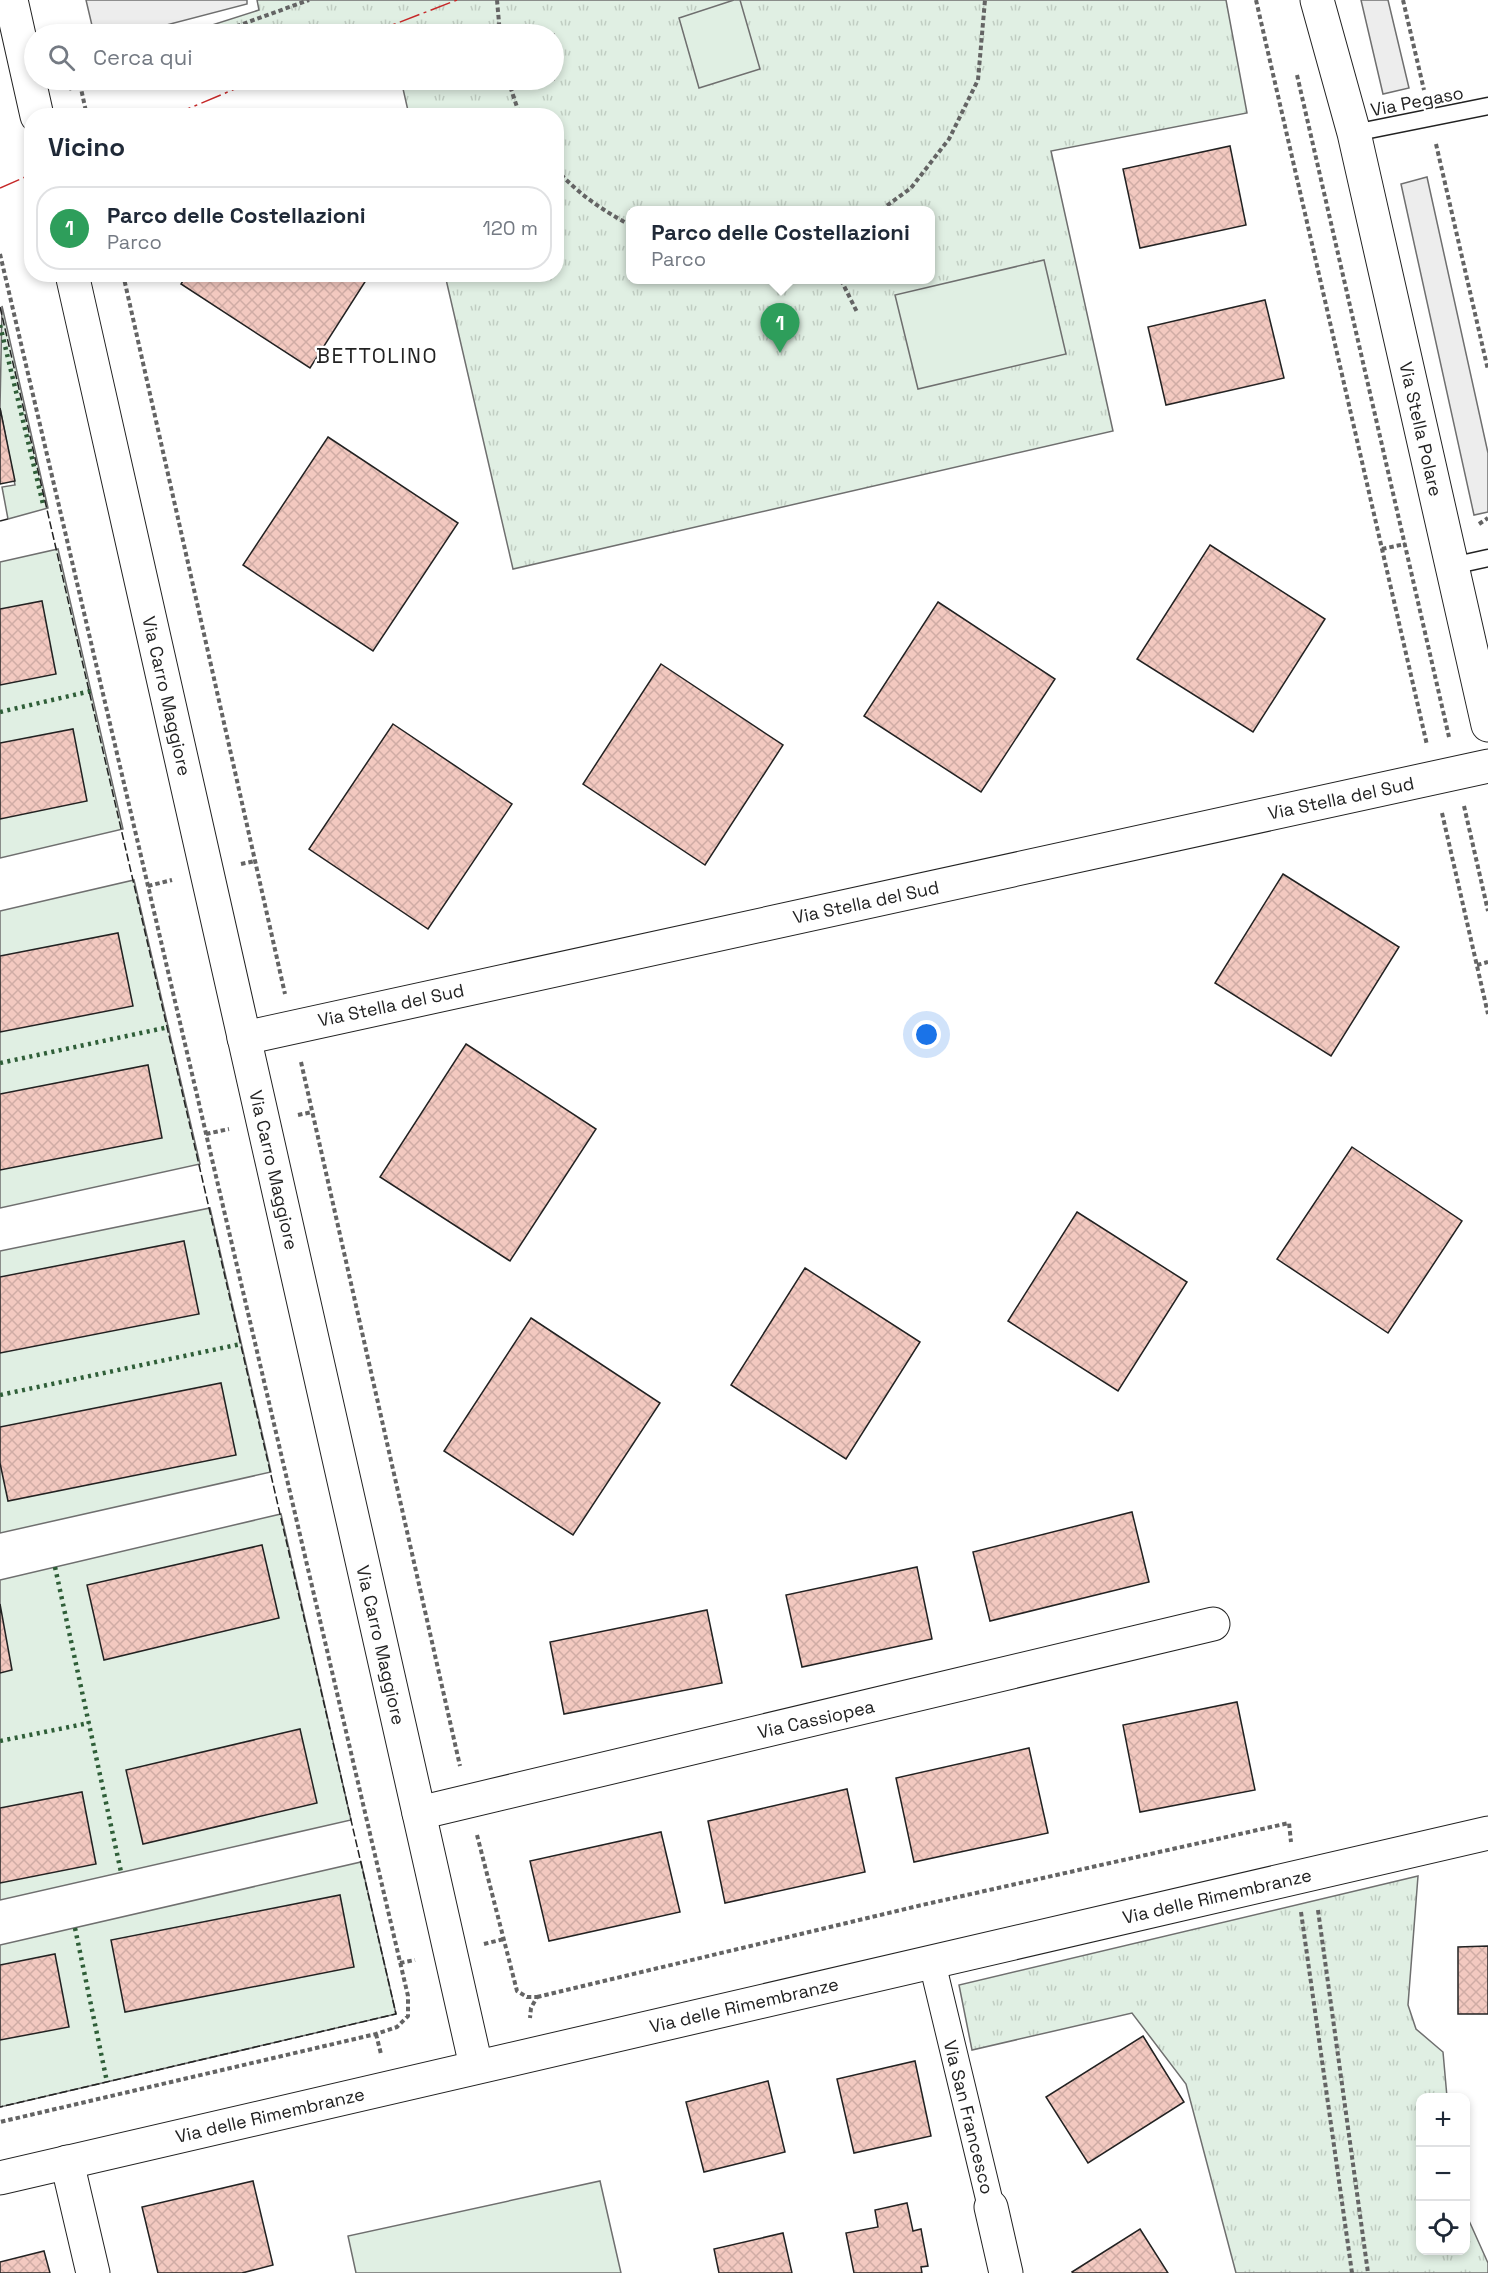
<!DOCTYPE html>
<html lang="it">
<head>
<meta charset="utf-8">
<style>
  body { margin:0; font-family:"Space Grotesk",sans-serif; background:#f2f2f3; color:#1f2937 }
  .controls { position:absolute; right:18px; bottom:18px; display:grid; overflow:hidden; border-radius:12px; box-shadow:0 3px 9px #0003 }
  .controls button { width:54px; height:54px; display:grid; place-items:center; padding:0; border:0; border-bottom:2px solid #e0e1e3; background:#fff; color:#1f2937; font:30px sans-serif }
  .you { position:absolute; left:927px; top:1035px; width:21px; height:21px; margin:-15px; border:4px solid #fff; border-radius:50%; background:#1a73e8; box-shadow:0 0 0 9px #1a73e833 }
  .badge { display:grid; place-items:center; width:39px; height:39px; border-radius:50%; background:#0b8043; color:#fff; font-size:20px; font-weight:700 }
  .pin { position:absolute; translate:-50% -50px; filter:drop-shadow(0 2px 3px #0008) }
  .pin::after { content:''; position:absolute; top:32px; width:21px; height:18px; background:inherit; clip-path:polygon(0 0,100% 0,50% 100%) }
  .popup { position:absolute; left:626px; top:206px; width:309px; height:78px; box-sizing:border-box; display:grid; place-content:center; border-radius:12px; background:#fff; filter:drop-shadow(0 2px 4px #0005); font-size:20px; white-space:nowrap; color:#747a83 }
  .popup b { font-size:22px; color:#1f2937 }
  .popup::after { content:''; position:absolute; left:50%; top:100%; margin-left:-12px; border:12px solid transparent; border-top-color:#fff }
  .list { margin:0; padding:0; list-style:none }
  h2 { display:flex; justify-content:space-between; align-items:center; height:78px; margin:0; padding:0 24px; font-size:26px }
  h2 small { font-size:20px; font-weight:400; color:#747a83 }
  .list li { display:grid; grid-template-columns:39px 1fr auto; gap:18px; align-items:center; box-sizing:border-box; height:84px; margin:0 12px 12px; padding:0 12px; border:2px solid #e0e1e3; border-radius:24px }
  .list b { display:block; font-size:22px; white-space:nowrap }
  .list p { margin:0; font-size:20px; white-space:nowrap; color:#747a83 }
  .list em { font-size:20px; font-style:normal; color:#747a83 }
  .icon { flex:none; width:33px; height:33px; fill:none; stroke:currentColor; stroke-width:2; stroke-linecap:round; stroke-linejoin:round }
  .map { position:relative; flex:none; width:1488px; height:2273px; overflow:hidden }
  .search { position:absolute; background:#fff; box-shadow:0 3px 9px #0003; left:24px; top:24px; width:540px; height:66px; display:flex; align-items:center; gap:15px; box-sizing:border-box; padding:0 21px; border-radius:33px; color:#747a83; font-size:22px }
  .panel { position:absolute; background:#fff; box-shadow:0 3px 9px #0003; left:24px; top:108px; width:540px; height:174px; border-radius:24px }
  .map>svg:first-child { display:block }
</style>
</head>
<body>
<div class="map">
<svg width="1488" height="2273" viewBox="0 0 1488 2273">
  <defs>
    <pattern id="park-tufts" width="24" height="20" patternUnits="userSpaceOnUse" patternTransform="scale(1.5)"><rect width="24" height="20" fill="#e0efe3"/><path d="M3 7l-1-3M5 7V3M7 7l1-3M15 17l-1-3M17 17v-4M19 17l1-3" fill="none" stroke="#c0cdc2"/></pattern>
    <pattern id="building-cross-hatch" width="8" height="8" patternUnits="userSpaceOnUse" patternTransform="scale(1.5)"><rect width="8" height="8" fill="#f3c9c0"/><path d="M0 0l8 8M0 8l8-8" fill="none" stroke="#d0aca5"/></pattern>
  </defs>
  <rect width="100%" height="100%" fill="#fff"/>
  <g fill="url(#park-tufts)" stroke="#6f6f6f" stroke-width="1.5" fill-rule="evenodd">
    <path d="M257,0H1226L1247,113L1051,151L1113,431L513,569L445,275L556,274V116L409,115L401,80H554V34H184L259,10ZM630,210H930V280H630Z"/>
    <polygon points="1418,1876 1408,2005 1416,2029 1443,2052 1447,2097 1420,2098 1420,2250 1466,2250 1466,2214 1488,2263 1488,2273 1236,2273 1186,2084 1132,2013 972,2050 959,1985"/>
  </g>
  <g fill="#e0efe3" stroke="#6f6f6f" stroke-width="1.5">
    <polygon points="734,0 740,0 760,69 699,88 679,18"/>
    <polygon points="1044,260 1066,354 918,389 895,295"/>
    <polygon points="2,306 48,508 8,519 2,487 15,485 0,408"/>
    <polygon points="58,549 123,829 0,858 0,562"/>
    <polygon points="134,880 200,1164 0,1208 0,911"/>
    <polygon points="210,1208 271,1472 0,1533 0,1251"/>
    <polygon points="281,1514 351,1820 0,1900 0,1580"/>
    <polygon points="361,1862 396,2014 0,2107 0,1945"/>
    <polygon points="600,2181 621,2273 356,2273 348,2236"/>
  </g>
  <g fill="#ededed" stroke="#6f6f6f" stroke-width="1.5">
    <polygon points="86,0 247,0 247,4 132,34 94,34"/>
    <polygon points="1361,0 1388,0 1409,88 1383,94"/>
    <polygon points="1427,177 1488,453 1488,512 1474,515 1401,184"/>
  </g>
  <g fill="url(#building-cross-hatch)" stroke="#222" stroke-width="1.5">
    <polygon points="1230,146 1246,225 1140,248 1123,169"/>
    <polygon points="187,274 370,274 310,368 181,284"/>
    <polygon points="1265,300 1284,378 1166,405 1148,327"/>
    <polygon points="0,408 15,481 0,484"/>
    <polygon points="328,437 458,523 373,651 243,565"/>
    <polygon points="1210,545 1325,619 1253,732 1137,659"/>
    <polygon points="42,601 56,674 0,685 0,609"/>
    <polygon points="938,602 1055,679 981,792 864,716"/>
    <polygon points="661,664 783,745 705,865 583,784"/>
    <polygon points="393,724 512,804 428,929 309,849"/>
    <polygon points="73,729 87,801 0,819 0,743"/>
    <polygon points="1283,874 1399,947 1331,1056 1215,983"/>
    <polygon points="118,933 133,1006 0,1032 0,956"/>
    <polygon points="466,1044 596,1129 510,1261 380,1177"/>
    <polygon points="148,1065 162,1138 0,1170 0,1094"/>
    <polygon points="1352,1147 1462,1221 1388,1333 1277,1259"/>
    <polygon points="1077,1212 1187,1282 1118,1391 1008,1321"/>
    <polygon points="184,1241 199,1314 0,1353 0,1277"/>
    <polygon points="805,1268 920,1342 846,1459 731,1385"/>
    <polygon points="531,1318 660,1403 573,1535 444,1451"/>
    <polygon points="221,1383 236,1455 8,1501 0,1463 0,1427"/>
    <polygon points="1132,1512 1149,1582 990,1621 973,1552"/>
    <polygon points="262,1545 279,1618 104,1660 87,1585"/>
    <polygon points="917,1567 932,1639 802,1667 786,1595"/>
    <polygon points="0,1604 12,1670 0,1673"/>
    <polygon points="707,1610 722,1683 564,1714 550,1642"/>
    <polygon points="1237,1702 1255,1790 1140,1812 1123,1725"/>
    <polygon points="300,1729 317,1803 143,1844 126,1770"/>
    <polygon points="1029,1748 1048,1833 914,1862 896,1778"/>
    <polygon points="847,1789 865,1872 725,1903 708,1821"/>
    <polygon points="82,1792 96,1864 0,1883 0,1808"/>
    <polygon points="661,1832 680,1912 549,1941 530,1861"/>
    <polygon points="340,1895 354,1967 125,2012 111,1940"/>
    <polygon points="1488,1946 1488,2014 1458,2014 1458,1947"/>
    <polygon points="55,1954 69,2027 0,2040 0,1965"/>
    <polygon points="1143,2036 1184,2102 1088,2163 1046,2097"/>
    <polygon points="915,2061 931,2136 854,2153 837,2079"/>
    <polygon points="768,2081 785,2152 704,2172 686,2102"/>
    <polygon points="253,2181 273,2265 242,2273 158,2273 142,2207"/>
    <polygon points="907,2203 913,2231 921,2229 928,2266 921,2267 922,2273 854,2273 846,2233 878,2227 875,2210"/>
    <polygon points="1140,2229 1168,2273 1073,2273 1072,2272"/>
    <polygon points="783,2233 792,2273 719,2273 714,2249"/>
    <polygon points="44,2251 50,2273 0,2273 0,2262"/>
  </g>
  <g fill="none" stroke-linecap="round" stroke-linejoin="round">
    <defs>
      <g id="service">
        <polyline points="1354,133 1488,106"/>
        <polyline points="1452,566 1488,558"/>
      </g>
      <polyline id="pedestrian" points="932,1962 991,2207"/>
      <g id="minor">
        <polyline points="11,0 37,116"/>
        <polyline points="1317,0 1354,133 1488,725"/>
        <polyline points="72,274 476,2066"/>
        <polyline points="244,1038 1488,766"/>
        <polyline points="419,1813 1213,1624"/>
        <polyline points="67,2162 93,2273"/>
        <polyline points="991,2207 1006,2273"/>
      </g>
      <polyline id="tertiary" points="0,2178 1488,1833"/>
    </defs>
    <use href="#service" stroke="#222" stroke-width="19"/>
    <use href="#pedestrian" stroke="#222" stroke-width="28"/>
    <use href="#minor" stroke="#222" stroke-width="35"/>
    <use href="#tertiary" stroke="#222" stroke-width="35"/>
    <g stroke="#646464" stroke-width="4" stroke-dasharray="4.5 3" stroke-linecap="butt">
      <polyline points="497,0 500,34"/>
      <polyline points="1256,0 1427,745"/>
      <polyline points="1403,0 1424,90"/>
      <polyline points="215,34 309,0"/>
      <polyline points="1297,75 1449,737"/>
      <polyline points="508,80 520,116"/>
      <polyline points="80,84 87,116"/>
      <polyline points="69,89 93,80"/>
      <polyline points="1436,144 1488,370"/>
      <path d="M556,169C577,193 602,210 630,225"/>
      <polyline points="881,210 911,188 949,139 978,80 985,0"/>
      <polyline points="0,254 408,1996 408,2016 397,2027 376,2034 0,2122"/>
      <polyline points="123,274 285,994"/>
      <polyline points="841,280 857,312"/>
      <polyline points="1479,524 1488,518"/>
      <polyline points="1382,549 1405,544"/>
      <polyline points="1464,806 1488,911"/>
      <polyline points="1442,813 1488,1014"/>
      <polyline points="241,864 255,861"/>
      <polyline points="148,886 172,880"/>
      <polyline points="1477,965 1488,962"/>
      <polyline points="301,1062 460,1766"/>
      <polyline points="298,1115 312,1112"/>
      <polyline points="206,1134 229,1129"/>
      <polyline points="477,1835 517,1991 527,1997 537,1997 531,2008 530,2018"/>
      <polyline points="1318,1910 1368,2273"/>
      <polyline points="1301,1912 1352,2273"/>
      <polyline points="484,1944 504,1939"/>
      <polyline points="400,1963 415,1960"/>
      <polyline points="537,1997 922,1905 1289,1823 1291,1842"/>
      <polyline points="376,2034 381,2054"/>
    </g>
    <use href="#service" stroke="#fff" stroke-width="16"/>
    <use href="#pedestrian" stroke="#fff" stroke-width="26"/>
    <use href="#minor" stroke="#fff" stroke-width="33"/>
    <use href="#tertiary" stroke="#fff" stroke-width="33"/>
    <g stroke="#2f5e38" stroke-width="4.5" stroke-dasharray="3 4.5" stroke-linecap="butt">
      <polyline points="0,325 43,504"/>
      <polyline points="0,712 91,691"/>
      <polyline points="0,1063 169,1027"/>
      <polyline points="0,1395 241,1344"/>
      <polyline points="55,1567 121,1872"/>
      <polyline points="0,1741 89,1723"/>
      <polyline points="75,1928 107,2082"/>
    </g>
    <g stroke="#222" stroke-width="1.5" stroke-dasharray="8 3" stroke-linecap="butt">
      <polyline points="0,307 396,2014 0,2107"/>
      <polyline points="0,521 8,519"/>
    </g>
    <g stroke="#c62828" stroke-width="1.5" stroke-dasharray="21 4.5 3 4.5" stroke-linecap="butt">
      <polyline points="369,34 457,0"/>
      <polyline points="171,116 256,80"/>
      <polyline points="0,188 32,174"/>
    </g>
  </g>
  <g text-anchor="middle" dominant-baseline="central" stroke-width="4.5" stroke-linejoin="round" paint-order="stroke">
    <g font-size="18" fill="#222" stroke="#fff">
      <text transform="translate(1417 101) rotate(-11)">Via Pegaso</text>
      <text transform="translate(1421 429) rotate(77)">Via Stella Polare</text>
      <text transform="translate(167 696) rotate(77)">Via Carro Maggiore</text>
      <text transform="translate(1341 798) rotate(-12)">Via Stella del Sud</text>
      <text transform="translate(866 902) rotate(-12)">Via Stella del Sud</text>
      <text transform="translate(391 1005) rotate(-12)">Via Stella del Sud</text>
      <text transform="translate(274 1170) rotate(77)">Via Carro Maggiore</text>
      <text transform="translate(381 1645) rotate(77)">Via Carro Maggiore</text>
      <text transform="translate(816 1719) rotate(-13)">Via Cassiopea</text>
      <text transform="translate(1217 1896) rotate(-13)">Via delle Rimembranze</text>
      <text transform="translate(744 2005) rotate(-13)">Via delle Rimembranze</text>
      <text transform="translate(270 2115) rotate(-13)">Via delle Rimembranze</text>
      <text transform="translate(969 2117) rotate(76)">Via San Francesco</text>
    </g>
    <g font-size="21" letter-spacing="1.5" fill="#222" stroke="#fff">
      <text x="377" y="355">BETTOLINO</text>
    </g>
  </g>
</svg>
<div class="controls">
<button>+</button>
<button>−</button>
<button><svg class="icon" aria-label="locate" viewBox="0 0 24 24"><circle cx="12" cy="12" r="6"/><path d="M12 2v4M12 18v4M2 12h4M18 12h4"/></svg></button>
</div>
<div class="you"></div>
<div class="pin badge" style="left:780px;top:353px;background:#2e9e5b">1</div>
<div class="popup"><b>Parco delle Costellazioni</b>Parco</div>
<div class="search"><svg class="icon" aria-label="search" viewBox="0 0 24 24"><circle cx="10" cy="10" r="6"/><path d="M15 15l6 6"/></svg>Cerca qui</div>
<section class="panel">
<h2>Vicino<small></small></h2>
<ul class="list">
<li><span class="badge" style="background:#2e9e5b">1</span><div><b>Parco delle Costellazioni</b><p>Parco</p></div><em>120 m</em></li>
</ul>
</section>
</div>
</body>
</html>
